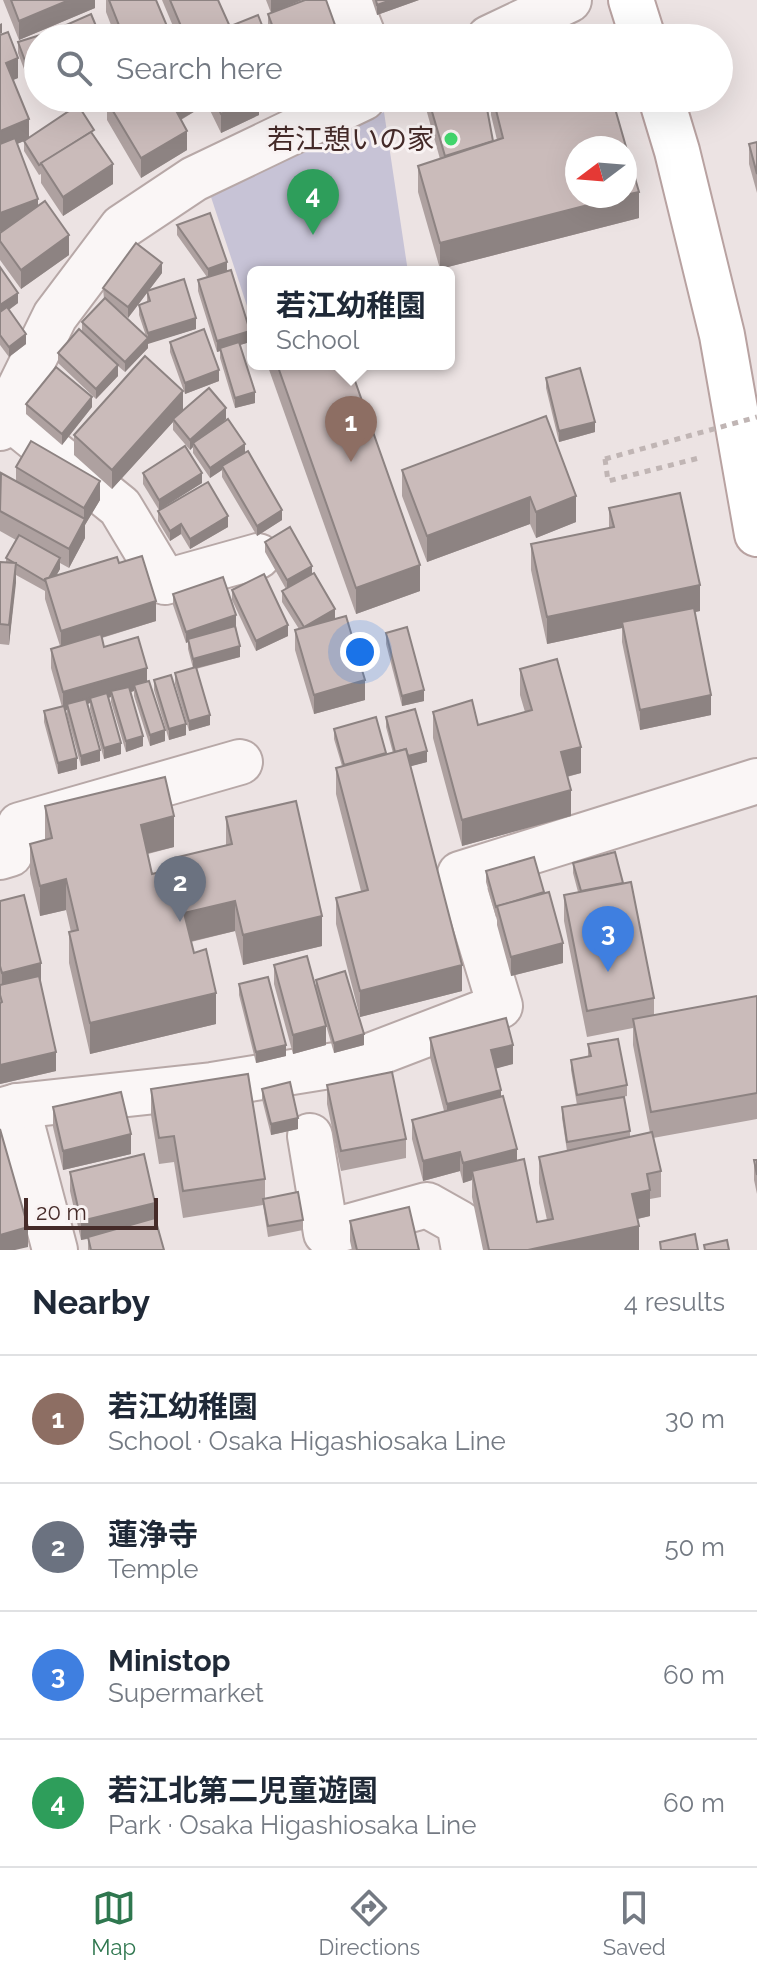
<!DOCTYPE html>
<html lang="en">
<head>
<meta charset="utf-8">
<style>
  body { margin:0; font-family:Raleway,"Noto Sans JP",sans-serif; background:#f6f6f7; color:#1f2937 }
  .compass { position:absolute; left:565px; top:136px; width:72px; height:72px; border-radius:50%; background:#fff; box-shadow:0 8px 32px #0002; rotate:254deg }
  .scale { position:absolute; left:24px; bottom:20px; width:134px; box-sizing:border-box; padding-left:8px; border:4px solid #452b29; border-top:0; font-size:22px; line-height:28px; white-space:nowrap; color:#452b29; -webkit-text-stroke:6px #f9f3f3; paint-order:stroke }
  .you { position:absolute; left:360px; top:652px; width:28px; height:28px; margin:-20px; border:6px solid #fff; border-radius:50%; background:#1a73e8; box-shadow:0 0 0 12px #1a73e833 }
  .badge { display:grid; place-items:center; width:52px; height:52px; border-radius:50%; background:#2f774f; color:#fff; font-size:26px; font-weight:700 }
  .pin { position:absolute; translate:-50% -66px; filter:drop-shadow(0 2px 4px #0008) }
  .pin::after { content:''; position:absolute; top:42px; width:28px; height:24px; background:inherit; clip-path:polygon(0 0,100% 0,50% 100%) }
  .popup { position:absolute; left:247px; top:266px; width:208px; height:104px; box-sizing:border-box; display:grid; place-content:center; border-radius:12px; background:#fff; filter:drop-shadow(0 2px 6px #0005); font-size:26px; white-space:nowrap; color:#747a83 }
  .popup b { font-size:30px; color:#1f2937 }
  .popup::after { content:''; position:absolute; left:50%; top:100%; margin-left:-16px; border:16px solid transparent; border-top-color:#fff }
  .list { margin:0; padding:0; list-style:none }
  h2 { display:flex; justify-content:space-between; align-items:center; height:104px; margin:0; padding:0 32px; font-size:34px }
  h2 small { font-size:26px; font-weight:400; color:#747a83 }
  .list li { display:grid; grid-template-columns:52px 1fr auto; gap:24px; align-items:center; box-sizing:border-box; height:128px; padding:0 32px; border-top:2px solid #e0e1e3 }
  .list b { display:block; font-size:30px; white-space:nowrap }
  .list p { margin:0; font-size:26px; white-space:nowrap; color:#747a83 }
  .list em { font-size:26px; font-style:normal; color:#747a83 }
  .icon { flex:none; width:44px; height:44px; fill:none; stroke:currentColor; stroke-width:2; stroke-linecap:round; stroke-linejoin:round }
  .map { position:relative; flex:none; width:757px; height:1250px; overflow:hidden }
  .search { position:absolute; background:#fff; box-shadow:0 8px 32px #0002; left:24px; right:24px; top:24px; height:88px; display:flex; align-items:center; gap:20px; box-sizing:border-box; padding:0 28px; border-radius:44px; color:#747a83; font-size:30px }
  .sheet { height:616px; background:#fff }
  nav { display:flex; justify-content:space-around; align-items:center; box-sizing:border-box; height:112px; border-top:2px solid #e0e1e3; background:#fff; font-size:22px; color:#747a83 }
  nav a { display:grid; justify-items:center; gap:4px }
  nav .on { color:#2f774f }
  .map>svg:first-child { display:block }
</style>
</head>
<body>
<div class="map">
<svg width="757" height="1250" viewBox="0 0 757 1250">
  <rect width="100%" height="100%" fill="#ece3e3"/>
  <polygon fill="#c7c3d6" points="384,112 408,272 253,272 253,324 211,197"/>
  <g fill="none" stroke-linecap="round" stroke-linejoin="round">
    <defs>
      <g id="minor">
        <polyline points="349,0 364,38"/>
        <polyline points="489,38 569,0"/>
        <polyline points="6,415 120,507 165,582 258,556"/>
        <polyline points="0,428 55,316 122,227 194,179 363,98"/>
        <polyline points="0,857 10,854 20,825 240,762"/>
        <polyline points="17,1106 55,1250"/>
        <polyline points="0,1111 17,1106 212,1085 354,1062 500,1006 460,874 757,781"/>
        <polyline points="310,1136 326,1233 427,1205 459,1223 464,1250"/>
      </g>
      <g id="primary">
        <polyline points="631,0 643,38"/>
        <polyline points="661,98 677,151 722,335 757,534"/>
      </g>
    </defs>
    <use href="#minor" stroke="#b7a8a7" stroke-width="48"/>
    <use href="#primary" stroke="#b8a2a1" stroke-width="48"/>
    <polyline stroke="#c0b5b4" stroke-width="5" stroke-dasharray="6 6" stroke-linecap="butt" points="605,459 608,481 699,458"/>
    <use href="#minor" stroke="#faf6f6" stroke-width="44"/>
    <use href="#primary" stroke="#fff" stroke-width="44"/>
    <polyline stroke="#c0b5b4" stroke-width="5" stroke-dasharray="6 6" stroke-linecap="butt" points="605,459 757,417"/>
  </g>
  <g fill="#aea1a0" fill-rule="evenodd">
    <polygon points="3,0 95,0 95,8 19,40"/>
    <polygon points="106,0 156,0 172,38 116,38 106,12"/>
    <polygon points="162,0 218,0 231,38 178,38"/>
    <polygon points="266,0 302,0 271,13"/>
    <polygon points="372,0 419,0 377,15"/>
    <polygon points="268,14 335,34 338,38 274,38 268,24"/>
    <polygon points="233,25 267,38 234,38"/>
    <polygon points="0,35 18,78 13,80 29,137 94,135 113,184 63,216 41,183 41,174 39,175 24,151 24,141 17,144 38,206 69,255 21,289 0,260 0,233 2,231"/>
    <polygon points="38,38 38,73 27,77 18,53 18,42"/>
    <polygon points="197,98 197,110 181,120 187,150 141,178 107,120 107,101"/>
    <polygon points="204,98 262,98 259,99 259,115 221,133"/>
    <polygon points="423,98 485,98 493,141 497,140 491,115 491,98 612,98 639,218 440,269 418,192 418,166 440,159"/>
    <polygon points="757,142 757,193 749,164 749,144"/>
    <polygon points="177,225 227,271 250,342 240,345 255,403 235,408 220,358 220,351 217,352 198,291 198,280 207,277 177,235"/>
    <polygon points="0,267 18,303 9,310 26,344 9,357 0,345"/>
    <path d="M162,273L149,290L196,329L148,343V348L125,372L118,366V376L96,399L58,363V353L82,331V322L104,299L103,288ZM147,293V302L139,305V315L146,336L113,305L128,318Z"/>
    <polygon points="170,342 219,381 185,394 170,352"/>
    <polygon points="267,364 349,364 420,591 356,614"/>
    <polygon points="546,378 595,432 559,442 546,388"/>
    <polygon points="26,404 92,407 62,445 26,414"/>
    <polygon points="183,410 226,419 219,425 245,453 282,520 257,536 222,477 222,470 210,478 193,453 193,447 190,450 173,430 173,422 112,489 74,455 74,435"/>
    <polygon points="546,416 576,522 536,538 530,524 427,562 402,496 402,470"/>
    <polygon points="16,467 100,500 85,525 85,538 69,568 60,563 60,569 56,576 119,563 156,621 102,638 104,647 147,682 165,741 150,746 134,696 134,691 131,692 143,746 126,752 111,702 111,697 108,698 121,754 104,759 90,709 90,703 88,704 100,761 81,766 67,715 67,710 65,711 77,769 58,774 44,722 44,711 62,707 51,668 51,649 60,646 45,599 45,591 16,575 9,645 0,644 0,562 6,562 6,558 16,540 0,531 0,475 16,481"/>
    <polygon points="143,473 202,483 159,510 143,484"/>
    <polygon points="609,508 700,611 695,612 711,715 640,730 622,642 622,628 547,644 531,570 531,544 609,528"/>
    <polygon points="158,511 228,527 190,549 181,534 170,541 158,521"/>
    <polygon points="265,542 312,574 335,619 365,700 314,714 295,650 295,630 299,629 282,602 282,591 286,589 265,552"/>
    <polygon points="232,590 288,636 256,651 232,600"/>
    <polygon points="173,594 236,626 240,657 196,669 210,725 189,731 175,684 175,673 193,668 188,649 188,642 186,643 173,605"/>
    <polygon points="386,633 424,701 402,706 386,644"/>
    <polygon points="520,669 581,773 567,777 571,816 462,846 433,738 433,712 478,725 525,712 520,695"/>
    <polygon points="154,680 186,735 169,740 154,690"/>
    <polygon points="386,717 427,762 410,766 462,991 360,1017 336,924 336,898 361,891 336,794 336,768 342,766 334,739 334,729 386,754 393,753 386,727"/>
    <polygon points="45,806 174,847 148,854 152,874 174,869 174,858 226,846 226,817 322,946 243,965 235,931 191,942 216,1024 90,1054 69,963 69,932 71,932 66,910 40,916 30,874 30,844 45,840"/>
    <polygon points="573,863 654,998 654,1015 757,996 757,1119 653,1138 661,1171 661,1197 650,1199 650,1216 638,1219 639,1250 483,1250 472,1197 472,1180 463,1183 460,1171 423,1181 412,1139 412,1120 444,1111 430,1057 430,1038 513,1064 495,1068 501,1097 517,1160 537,1222 547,1220 539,1183 539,1157 567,1151 562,1118 562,1107 577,1105 571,1070 571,1060 588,1057 588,1044 627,1085 627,1096 612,1099 630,1131 630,1137 650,1133 633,1045 633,1028 587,1037 564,921 564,895 578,892 573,873"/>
    <polygon points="486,871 563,963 511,976 497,925 497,917 496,917 486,882"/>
    <polygon points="0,901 41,983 56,1071 0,1084"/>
    <polygon points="274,965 326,1045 293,1054 274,984"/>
    <polygon points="316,980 364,1045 334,1053 316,990"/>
    <polygon points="239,984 286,1056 256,1063 239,995"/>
    <polygon points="327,1085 406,1139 406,1158 341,1171 327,1104"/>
    <polygon points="151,1089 265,1179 265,1198 303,1220 303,1230 268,1237 263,1205 183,1218 174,1162 159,1164 151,1115"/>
    <polygon points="262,1089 298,1129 271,1135 262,1099"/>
    <polygon points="53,1107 131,1154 63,1170 53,1127"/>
    <polygon points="754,1160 757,1160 757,1194 754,1180"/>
    <polygon points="70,1172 155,1220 164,1250 88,1250 88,1239 81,1240 70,1191"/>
    <polygon points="350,1221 419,1250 352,1250 350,1241"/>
  </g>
  <g fill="#8d8382">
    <polygon points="69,0 95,0 95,8 19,40 19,21"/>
    <polygon points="271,0 302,0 271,13"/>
    <polygon points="391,0 419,0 377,15 377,5"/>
    <polygon points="2,23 2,33 0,34 0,24"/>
    <polygon points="335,25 335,35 327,38 299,38"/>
    <polygon points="231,29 231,38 209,38"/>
    <polygon points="18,58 18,78 6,83 6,63"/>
    <polygon points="38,62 38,73 27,77 27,66"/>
    <polygon points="185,98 197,98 197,110 173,124 173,105"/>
    <polygon points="254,98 259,98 259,115 221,133 221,114"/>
    <polygon points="29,119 29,139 0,151 0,131"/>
    <polygon points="187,131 187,150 141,178 141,158"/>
    <polygon points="113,164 113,184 63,216 63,197"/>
    <polygon points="639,192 639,218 440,269 440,243"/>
    <polygon points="38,199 38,218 0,232 0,213"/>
    <polygon points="69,235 69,255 21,289 21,270"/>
    <polygon points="227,262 227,272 208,279 208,269"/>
    <polygon points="162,263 162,273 128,318 128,307"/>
    <polygon points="18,293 18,303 0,316 0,305"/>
    <polygon points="196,318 196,329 148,344 148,333"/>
    <polygon points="250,331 250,342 217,352 217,341"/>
    <polygon points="26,334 26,344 9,357 9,347"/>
    <polygon points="148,338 148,348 125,372 125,362"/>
    <polygon points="118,365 118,376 96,399 96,389"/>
    <polygon points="219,370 219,381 185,394 185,383"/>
    <polygon points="183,391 183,410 173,419 173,422 112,489 112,470"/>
    <polygon points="255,392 255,403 235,408 235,398"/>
    <polygon points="92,397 92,407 62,445 62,434"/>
    <polygon points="226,408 226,419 195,446 193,443 193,447 190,450 190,440"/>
    <polygon points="595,422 595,432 559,442 559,431"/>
    <polygon points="245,444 245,454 222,466 222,470 210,478 210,468"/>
    <polygon points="202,473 202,483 159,510 159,500"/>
    <polygon points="100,481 100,500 85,525 85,538 69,568 69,549 84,522 84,508"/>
    <polygon points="576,496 576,522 536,538 536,512"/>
    <polygon points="530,497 530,524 427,562 427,536"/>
    <polygon points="282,510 282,520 257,536 257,526"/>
    <polygon points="228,516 228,527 190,549 190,539"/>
    <polygon points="181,524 181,534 170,541 170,531"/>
    <polygon points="60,558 60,569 48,590 47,582"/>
    <polygon points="16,563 16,583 9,645 9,625"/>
    <polygon points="420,565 420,591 356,614 356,588"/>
    <polygon points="312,566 312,576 287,591 287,580"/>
    <polygon points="700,585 700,611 623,627 622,622 622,628 547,644 547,617"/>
    <polygon points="156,601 156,621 61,650 61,631"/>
    <polygon points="335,609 335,620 304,627"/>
    <polygon points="236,615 236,626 189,642 188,639 188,642 186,643 186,632"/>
    <polygon points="288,625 288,636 256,651 256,641"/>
    <polygon points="240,646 240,657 193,669 193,659"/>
    <polygon points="147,668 147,687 134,685 134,691 113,697 111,691 111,697 91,703 90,698 90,703 68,710 67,704 67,710 63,711 63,692"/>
    <polygon points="365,680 365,700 314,714 314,695"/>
    <polygon points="424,690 424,701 402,706 402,696"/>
    <polygon points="711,695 711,715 640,730 640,710"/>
    <polygon points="210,715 210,725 189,731 189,721"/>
    <polygon points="186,724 186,735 169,740 169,729"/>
    <polygon points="165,730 165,741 150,746 150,735"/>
    <polygon points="143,736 143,746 126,752 126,741"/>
    <polygon points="121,743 121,754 104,759 104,748"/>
    <polygon points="581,747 581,773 561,778 561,752"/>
    <polygon points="100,750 100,761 81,766 81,756"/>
    <polygon points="427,751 427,762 397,770 397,759"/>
    <polygon points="77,758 77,769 58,774 58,763"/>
    <polygon points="571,790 571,816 462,846 462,820"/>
    <polygon points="174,816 174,847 141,855 141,825"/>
    <polygon points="66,879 66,910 40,916 40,886"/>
    <polygon points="235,901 235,931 184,943 184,913"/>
    <polygon points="322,916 322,946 243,965 243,935"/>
    <polygon points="563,943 563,963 511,976 511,957"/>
    <polygon points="41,963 41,982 2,992 2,973"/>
    <polygon points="462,965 462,991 360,1017 360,991"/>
    <polygon points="216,993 216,1024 90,1054 90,1023"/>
    <polygon points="326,1026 326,1045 293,1054 293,1035"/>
    <polygon points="364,1034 364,1045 334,1053 334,1043"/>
    <polygon points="286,1045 286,1056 256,1063 256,1052"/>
    <polygon points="513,1045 513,1064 491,1070 491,1050"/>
    <polygon points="56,1052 56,1071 0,1084 0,1065"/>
    <polygon points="501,1090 501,1110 447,1123 447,1104"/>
    <polygon points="298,1118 298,1129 271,1135 271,1124"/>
    <polygon points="131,1134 131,1154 63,1170 63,1151"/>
    <polygon points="517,1149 517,1168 472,1171 472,1180 463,1183 463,1163"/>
    <polygon points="460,1152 460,1171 423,1181 423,1161"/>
    <polygon points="650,1190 650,1216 632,1220 632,1194"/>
    <polygon points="155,1203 155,1223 81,1240 81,1221"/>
    <polygon points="639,1226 639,1250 528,1250"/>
    <polygon points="28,1227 28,1247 15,1250 0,1250 0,1235"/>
  </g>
  <g fill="#cabbba" stroke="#8d8382" stroke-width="2">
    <polygon points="11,0 69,0 19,21"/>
    <polygon points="109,0 156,0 172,38 124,38"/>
    <polygon points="170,0 218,0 231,29 209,38 186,38"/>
    <polygon points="305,0 326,0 335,25 299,38 277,38 268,14"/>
    <polygon points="376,0 391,0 377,5"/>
    <polygon points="91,14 101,38 61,38 57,29"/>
    <polygon points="258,15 267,38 238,38 233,25"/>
    <polygon points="8,32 18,58 6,63 29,119 0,131 0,35"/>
    <polygon points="50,32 52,38 38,38 38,62 27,66 18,42"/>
    <polygon points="336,33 338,38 324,38"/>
    <polygon points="112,98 185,98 173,105 187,131 141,158 107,101"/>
    <polygon points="213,98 254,98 221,114"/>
    <polygon points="428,98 485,98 493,141 445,156"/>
    <polygon points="493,98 612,98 639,192 625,195 625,148 577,148 577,196 623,196 440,243 418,166 503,138"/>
    <polygon points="78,105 94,130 39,165 24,141"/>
    <polygon points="91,132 113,164 63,197 41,163"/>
    <polygon points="15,138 38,199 0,213 0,144"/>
    <polygon points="757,142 757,174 749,144"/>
    <polygon points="45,201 69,235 21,270 0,241 0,233"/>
    <polygon points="210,213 227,262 208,269 177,225"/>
    <polygon points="136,243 162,263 128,307 103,288"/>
    <polygon points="0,267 18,293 0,305"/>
    <polygon points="231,270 250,331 217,341 198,280"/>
    <polygon points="184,279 196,318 148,333 139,305 150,301 147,291"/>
    <polygon points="105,298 148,338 125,362 82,322"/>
    <polygon points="7,307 26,334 9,347 0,335 0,312"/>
    <polygon points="79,329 118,365 96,389 58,353"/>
    <polygon points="204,329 219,370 185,383 170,342"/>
    <polygon points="239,342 255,392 235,398 220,348"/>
    <polygon points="145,356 183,391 112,470 74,435"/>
    <polygon points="277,364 349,364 420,565 356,588"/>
    <polygon points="56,367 92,397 62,434 26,404"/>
    <polygon points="580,368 595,422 559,431 546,378"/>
    <polygon points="209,388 226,408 190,440 173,419"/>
    <polygon points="546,416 576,496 536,512 530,497 427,536 402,470"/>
    <polygon points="228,419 245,444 210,468 193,443"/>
    <polygon points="31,441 100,481 84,508 16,467"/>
    <polygon points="185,446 202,473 159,500 143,473"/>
    <polygon points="248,451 282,510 257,526 222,466"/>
    <polygon points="1,473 85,519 69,549 0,511"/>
    <polygon points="208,482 228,516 190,539 181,524 170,531 158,511"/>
    <polygon points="680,493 700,585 547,617 531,544 614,527 609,508"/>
    <polygon points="290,527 312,566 287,580 265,542"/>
    <polygon points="19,535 60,558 49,578 45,579 45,581 6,558"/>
    <polygon points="142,556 156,601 61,631 45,579 117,557 119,563"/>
    <polygon points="0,562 16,563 9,625 0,624"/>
    <polygon points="314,573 335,609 304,627 282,591"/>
    <polygon points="264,574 288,625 256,641 232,590"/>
    <polygon points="223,577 236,615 186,632 173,594"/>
    <polygon points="694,608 711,695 640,710 622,622"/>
    <polygon points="346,616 365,680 314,695 295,630"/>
    <polygon points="235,626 240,646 193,659 188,639"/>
    <polygon points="407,627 424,690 402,696 386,633"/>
    <polygon points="101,634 104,647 138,637 147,668 63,692 51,649"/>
    <polygon points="557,659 581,747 561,752 571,790 462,820 433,712 472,700 478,725 532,710 520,669"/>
    <polygon points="196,667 210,715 189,721 175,673"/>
    <polygon points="171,675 186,724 169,729 154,680"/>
    <polygon points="149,681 165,730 150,735 134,685"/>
    <polygon points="129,687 143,736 126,741 111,691"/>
    <polygon points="107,693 121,743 104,748 90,698"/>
    <polygon points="86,699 100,750 81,756 67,704"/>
    <polygon points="64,706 77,758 58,763 44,711"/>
    <polygon points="415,709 427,751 408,756 406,749 395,752 386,717"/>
    <polygon points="376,717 386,753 344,765 334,729"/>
    <polygon points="406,749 462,965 360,991 336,898 368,890 336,768"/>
    <polygon points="165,777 174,816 141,825 152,874 177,868 174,858 232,844 226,817 296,801 322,916 243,935 235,901 184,913 194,953 206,949 216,993 90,1023 69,932 78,930 66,879 40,886 30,844 52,838 45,806"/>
    <polygon points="615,852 623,883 581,891 573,863"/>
    <polygon points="534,857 544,892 496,907 486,871"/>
    <polygon points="631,882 654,998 587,1011 564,895"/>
    <polygon points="549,892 563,943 511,957 497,906"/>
    <polygon points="24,895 41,963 2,973 0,966 0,901"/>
    <polygon points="307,956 326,1026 293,1035 274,965"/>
    <polygon points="345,971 364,1034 334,1043 316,980"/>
    <polygon points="39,976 56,1052 0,1065 0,1003 2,1002 0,995 0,985"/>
    <polygon points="268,977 286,1045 256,1052 239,984"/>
    <polygon points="757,996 757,1093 651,1112 633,1019"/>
    <polygon points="506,1018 513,1045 491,1050 501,1090 447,1104 430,1038"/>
    <polygon points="618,1039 627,1085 577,1095 571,1060 591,1056 588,1044"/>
    <polygon points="392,1072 406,1139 341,1151 327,1085"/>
    <polygon points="248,1074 265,1179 183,1191 174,1136 159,1138 151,1089"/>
    <polygon points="290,1082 298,1118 271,1124 262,1089"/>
    <polygon points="121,1092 131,1134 63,1151 53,1107"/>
    <polygon points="503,1096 517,1149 463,1163 460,1152 423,1161 412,1120"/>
    <polygon points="624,1097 630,1131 567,1142 562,1107"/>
    <polygon points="0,1129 28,1227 0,1235"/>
    <polygon points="652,1132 661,1171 647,1174 650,1190 632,1194 639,1226 528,1250 489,1250 472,1171 524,1159 537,1222 553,1219 539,1157"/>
    <polygon points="144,1154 155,1203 81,1221 70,1172"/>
    <polygon points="754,1160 757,1160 757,1175"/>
    <polygon points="298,1192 303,1220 268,1226 263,1199"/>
    <polygon points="409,1207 419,1250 357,1250 350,1221"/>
    <polygon points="155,1218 164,1250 91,1250 88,1237"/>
    <polygon points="695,1234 698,1250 661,1250 660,1242"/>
    <polygon points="727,1240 729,1250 705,1250 704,1245"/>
  </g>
  <circle fill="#42d76d" stroke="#f9f3f3" stroke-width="3" cx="451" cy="139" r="8"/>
  <g text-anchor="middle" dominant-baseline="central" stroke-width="6" stroke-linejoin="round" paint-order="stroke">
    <g font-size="28" fill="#452b29" stroke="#f9f3f3" text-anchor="end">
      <text x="435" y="139">若江憩いの家</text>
    </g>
  </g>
</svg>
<svg class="compass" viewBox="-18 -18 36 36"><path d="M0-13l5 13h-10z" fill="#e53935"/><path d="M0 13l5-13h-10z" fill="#747a83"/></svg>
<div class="scale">20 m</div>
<div class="you"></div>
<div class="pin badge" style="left:351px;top:462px;background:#8d6e63">1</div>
<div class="popup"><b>若江幼稚園</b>School</div>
<div class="pin badge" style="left:180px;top:922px;background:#6b7280">2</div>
<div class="pin badge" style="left:608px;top:972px;background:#3f7fe0">3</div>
<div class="pin badge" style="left:313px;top:235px;background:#2e9e5b">4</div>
<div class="search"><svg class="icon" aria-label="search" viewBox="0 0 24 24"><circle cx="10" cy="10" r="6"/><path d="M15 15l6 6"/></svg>Search here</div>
</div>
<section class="sheet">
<h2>Nearby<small>4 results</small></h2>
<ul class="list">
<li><span class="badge" style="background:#8d6e63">1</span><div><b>若江幼稚園</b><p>School · Osaka Higashiosaka Line</p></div><em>30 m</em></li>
<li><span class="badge" style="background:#6b7280">2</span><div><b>蓮浄寺</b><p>Temple</p></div><em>50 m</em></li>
<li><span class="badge" style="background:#3f7fe0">3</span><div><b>Ministop</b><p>Supermarket</p></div><em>60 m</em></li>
<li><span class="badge" style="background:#2e9e5b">4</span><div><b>若江北第二児童遊園</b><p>Park · Osaka Higashiosaka Line</p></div><em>60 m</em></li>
</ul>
</section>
<nav>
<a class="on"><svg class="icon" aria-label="map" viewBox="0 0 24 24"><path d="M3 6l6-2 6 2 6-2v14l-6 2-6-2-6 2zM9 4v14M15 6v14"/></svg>Map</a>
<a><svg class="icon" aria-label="directions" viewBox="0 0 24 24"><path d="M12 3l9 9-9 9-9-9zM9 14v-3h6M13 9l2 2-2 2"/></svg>Directions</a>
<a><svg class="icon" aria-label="saved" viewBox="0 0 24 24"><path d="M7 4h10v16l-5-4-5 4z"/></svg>Saved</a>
</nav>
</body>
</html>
